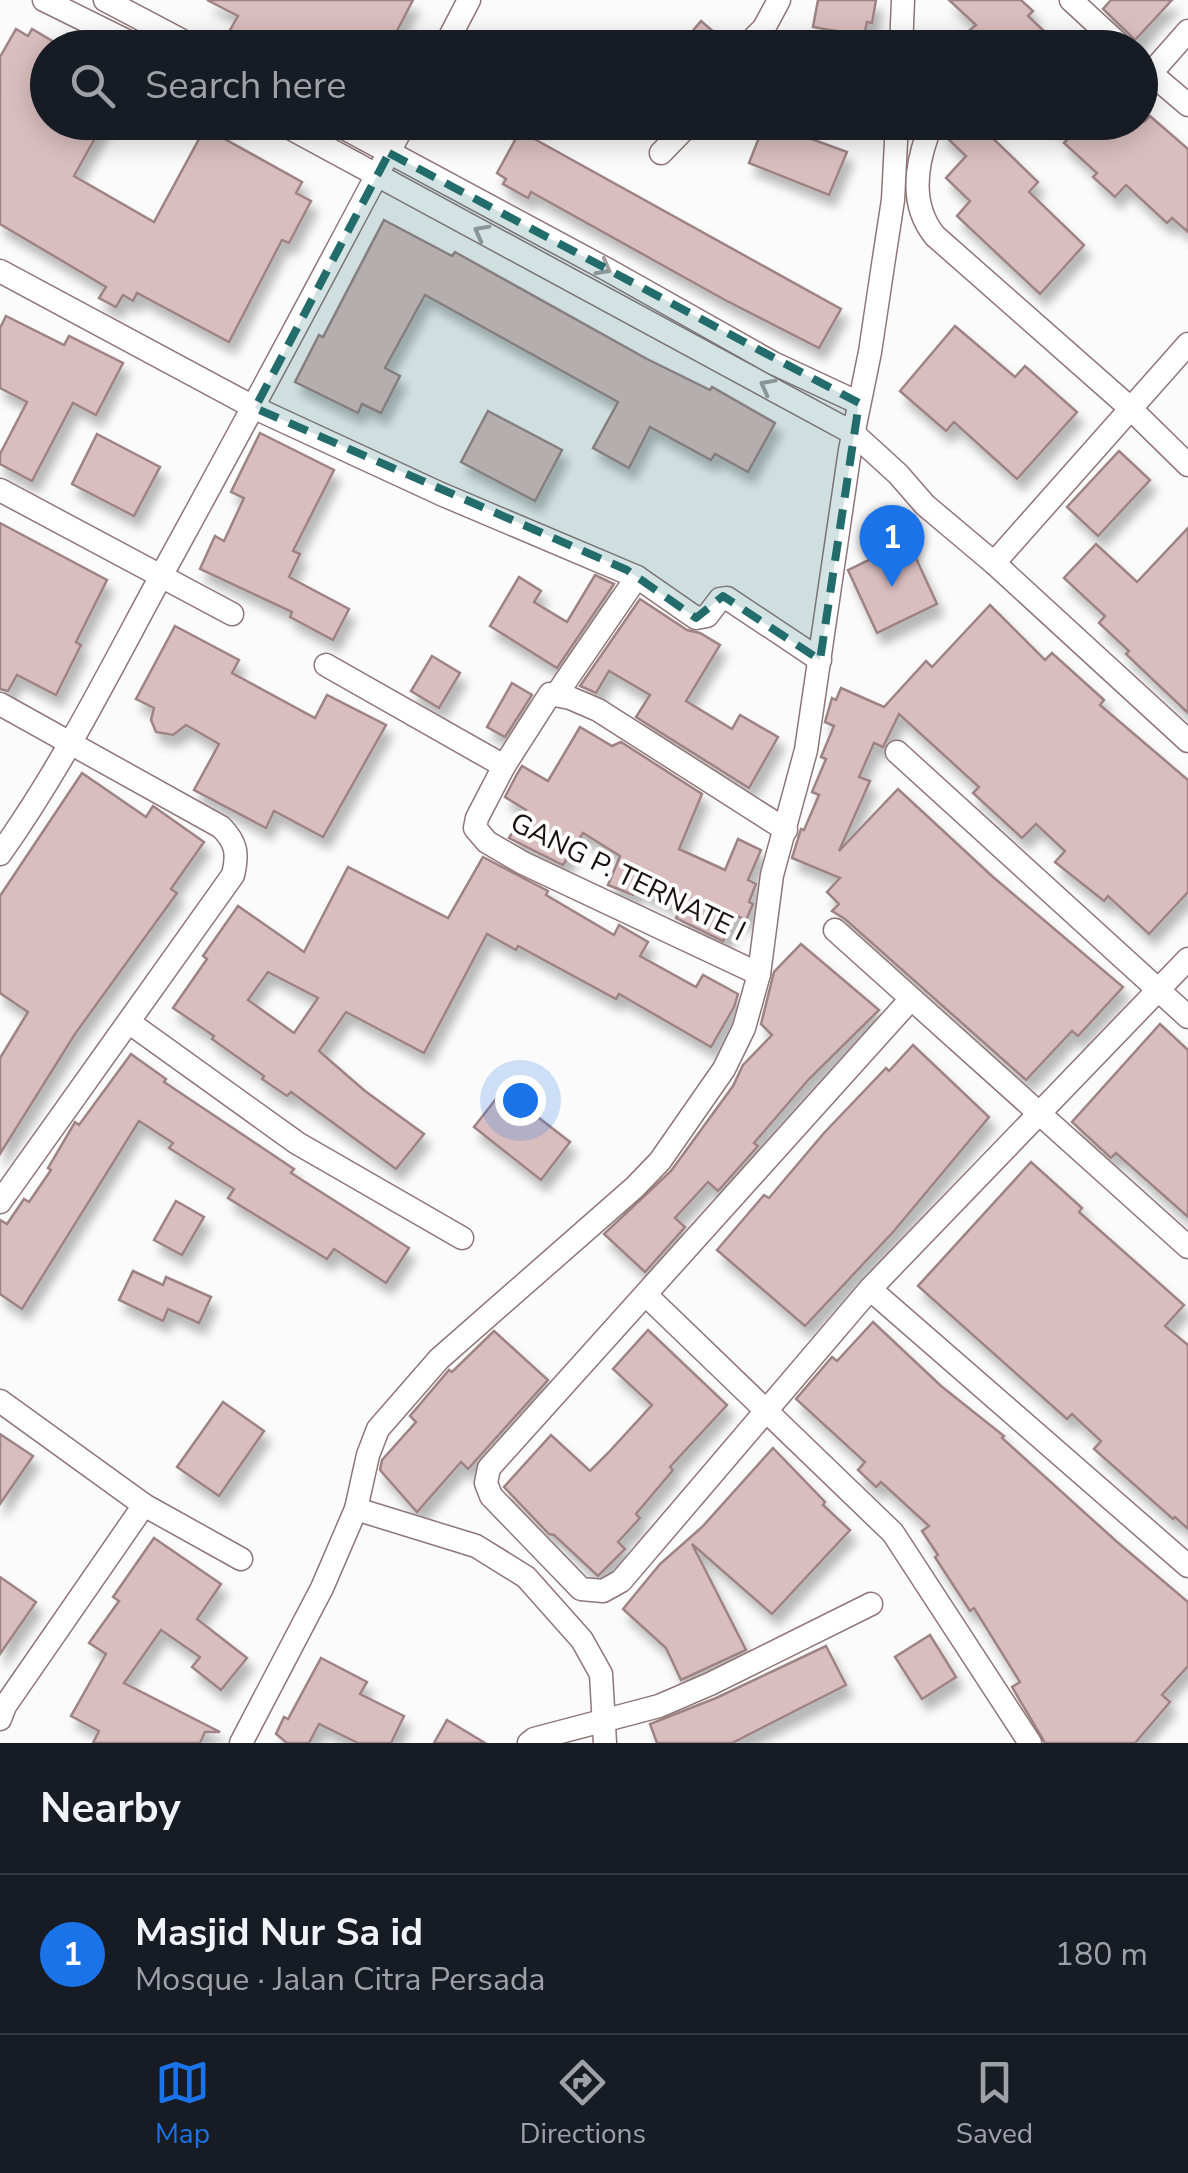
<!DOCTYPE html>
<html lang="en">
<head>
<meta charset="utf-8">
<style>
  body { margin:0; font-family:"Nunito Sans",sans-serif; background:#20242c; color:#f1f3f6 }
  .you { position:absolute; left:520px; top:1100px; width:35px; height:35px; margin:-25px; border:8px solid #fff; border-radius:50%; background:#1a73e8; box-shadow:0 0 0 15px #1a73e833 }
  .badge { display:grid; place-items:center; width:65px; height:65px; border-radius:50%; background:#1a73e8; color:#fff; font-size:32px; font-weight:700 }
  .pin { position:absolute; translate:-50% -82px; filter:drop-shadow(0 2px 5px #0008) }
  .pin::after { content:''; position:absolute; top:52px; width:35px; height:30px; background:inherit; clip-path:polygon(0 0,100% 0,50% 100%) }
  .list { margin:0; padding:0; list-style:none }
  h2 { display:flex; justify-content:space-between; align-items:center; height:130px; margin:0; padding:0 40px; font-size:42px }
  h2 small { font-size:32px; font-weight:400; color:#9ea1a6 }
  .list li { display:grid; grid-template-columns:65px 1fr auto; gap:30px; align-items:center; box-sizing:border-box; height:160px; padding:0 40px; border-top:2px solid #363941 }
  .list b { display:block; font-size:38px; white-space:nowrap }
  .list p { margin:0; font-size:32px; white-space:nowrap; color:#9ea1a6 }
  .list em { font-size:32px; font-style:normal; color:#9ea1a6 }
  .icon { flex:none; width:55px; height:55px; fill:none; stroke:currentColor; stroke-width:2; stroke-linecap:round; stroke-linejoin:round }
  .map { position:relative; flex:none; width:1188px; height:1743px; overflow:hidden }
  .search { position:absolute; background:#171b24; box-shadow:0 5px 25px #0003; left:30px; right:30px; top:30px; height:110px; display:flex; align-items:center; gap:25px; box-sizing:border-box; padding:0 35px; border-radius:55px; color:#9ea1a6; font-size:38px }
  .sheet { height:290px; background:#171b24 }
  nav { display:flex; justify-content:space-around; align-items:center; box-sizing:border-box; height:140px; border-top:2px solid #363941; background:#171b24; font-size:28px; color:#9ea1a6 }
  nav a { display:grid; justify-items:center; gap:5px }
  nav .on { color:#1a73e8 }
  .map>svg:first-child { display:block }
</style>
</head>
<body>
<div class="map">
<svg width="1188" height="1743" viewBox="0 0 1188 1743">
  <defs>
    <filter id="shadow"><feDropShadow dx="6" dy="11" stdDeviation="5" flood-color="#0004"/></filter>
  </defs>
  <rect width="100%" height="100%" fill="#fbfbfb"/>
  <g fill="#dabebf" stroke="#9e8385" stroke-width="2.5" fill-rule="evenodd" filter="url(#shadow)">
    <polygon points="207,0 413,0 388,48 312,48 294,38 289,48 264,48 230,30 238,16"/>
    <polygon points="818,0 876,0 872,23 867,22 864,36 813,27"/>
    <polygon points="949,0 1021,0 1033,11 1028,16 1062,48 989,48 970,30 976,25"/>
    <polygon points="1111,0 1172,0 1135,40 1103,9"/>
    <polygon points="701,21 729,45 729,48 678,48"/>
    <polygon points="16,29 28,36 32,29 54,42 48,48 48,122 104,122 74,176 154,222 205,128 302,182 296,193 311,201 289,243 282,240 229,342 137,293 133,301 123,295 116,307 99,298 106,287 0,224 0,57"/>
    <polygon points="1150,116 1188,149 1188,232 1172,218 1167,223 1126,185 1115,197 1093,177 1097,173 1064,143 1069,138 1052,122 1144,122"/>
    <polygon points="765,122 847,152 829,195 749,163"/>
    <polygon points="950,122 976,122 1038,182 1029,192 1084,245 1040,294 957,216 970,201 946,178 966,156 942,133"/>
    <polygon points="520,131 841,309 819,348 725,300 531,192 528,198 503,184 506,179 497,173"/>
    <polygon points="384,220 452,256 455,252 647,359 710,390 712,387 775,423 748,472 715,454 711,460 650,427 629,468 593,448 618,402 425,295 385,368 400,376 381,413 362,404 358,413 295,382 319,335 323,337"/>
    <polygon points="6,316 64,345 69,336 123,363 96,415 73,403 32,481 0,464 0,454 27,402 0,388 0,328"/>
    <polygon points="955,326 1015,377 1025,366 1077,412 1017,479 954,422 946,431 900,391"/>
    <polygon points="488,411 562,450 535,501 461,462"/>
    <polygon points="260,433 334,470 293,551 300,554 289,577 349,609 333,640 290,617 292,612 200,569 215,536 224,541 244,498 231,492"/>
    <polygon points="97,434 160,467 134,516 72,484"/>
    <polygon points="1119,451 1150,480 1098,536 1067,507"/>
    <polygon points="0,523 107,580 76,642 81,645 56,695 17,675 8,691 0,689"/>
    <polygon points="1188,528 1188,713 1126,654 1129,651 1099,623 1105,616 1064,578 1096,544 1137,582"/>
    <polygon points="908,541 937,604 877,633 848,570"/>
    <polygon points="595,575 614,584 557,668 490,626 519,577 541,591 534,602 567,622"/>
    <polygon points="640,599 687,630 700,633 720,645 686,701 732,729 740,715 778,737 749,788 636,717 650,695 609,671 596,693 580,686"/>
    <polygon points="990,605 1045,660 1052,653 1104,700 1100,705 1188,780 1188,892 1149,934 1108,896 1104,901 1055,862 1065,851 1036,824 1022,838 973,793 979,787 899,714 883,747 874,743 859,777 870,781 839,851 898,789 993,877 1123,987 1078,1036 1072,1031 1026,1080 845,919 832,911 839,904 827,892 840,878 792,858 801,829 804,830 819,795 812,792 826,759 821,757 834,726 825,722 832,698 836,700 841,688 884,707 926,661 932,667"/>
    <polygon points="175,626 239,660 232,673 315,718 327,695 386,725 323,837 274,811 266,828 194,790 219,744 186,725 173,735 156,732 151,720 154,708 136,699"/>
    <polygon points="432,656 460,673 439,708 411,691"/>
    <polygon points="512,683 532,695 505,737 487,727"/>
    <polygon points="580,727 612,746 621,742 702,794 679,849 725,870 738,839 761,850 748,880 756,884 749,902 753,904 746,920 737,916 723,941 676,918 682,908 636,888 633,895 608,885 620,856 583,833 563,865 509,838 526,810 505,797 517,774 522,766 548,781"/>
    <polygon points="82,773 146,817 153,806 204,842 171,889 177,893 75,1034 0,1154 0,1058 28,1012 0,993 0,896"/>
    <path d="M483,857L548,891L546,895L614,935L619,925L648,942L640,956L696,987L703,975L738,994L734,1007L711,1047L619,994L616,999L518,946L516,950L487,934L424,1053L346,1012L319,1051L365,1091L424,1134L396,1169L291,1092L287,1096L262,1079L264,1076L212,1039L214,1036L173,1008L207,959L203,956L238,906L304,952L348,867L448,918ZM268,972L318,998L294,1033L248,1000Z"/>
    <polygon points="801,944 879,1010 809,1079 754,1143 758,1146 718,1191 708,1182 675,1218 685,1227 645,1272 604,1234 671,1171 733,1086 743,1065 772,1035 761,1024 774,972"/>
    <polygon points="1160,1024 1188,1050 1188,1217 1116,1153 1111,1158 1072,1122"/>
    <polygon points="913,1045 989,1117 894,1231 805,1326 717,1250 764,1195 769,1198 824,1133 886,1068 889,1071"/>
    <polygon points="131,1054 166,1079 164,1082 294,1169 291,1173 409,1248 386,1283 334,1249 327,1259 228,1198 234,1189 169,1148 173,1143 139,1121 22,1309 0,1294 0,1220 7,1224 24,1199 29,1202 51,1170 48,1168 75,1122 79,1125"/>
    <polygon points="503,1090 570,1142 541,1180 474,1127"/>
    <polygon points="1031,1162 1082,1208 1079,1212 1184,1305 1165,1326 1188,1345 1188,1529 1175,1517 1173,1519 1094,1449 1101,1441 1072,1414 1067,1419 918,1286"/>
    <polygon points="176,1201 204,1217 182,1255 154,1240"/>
    <polygon points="133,1271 163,1285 166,1277 211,1297 199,1323 168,1309 163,1321 119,1300"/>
    <polygon points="873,1322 941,1386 1004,1436 1002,1438 1116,1541 1188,1602 1188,1666 1162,1695 1170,1702 1135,1743 1045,1743 1012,1687 1020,1682 974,1608 970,1611 935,1557 938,1555 922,1531 929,1526 881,1482 876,1487 858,1470 865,1462 796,1399 832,1357 837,1361"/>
    <polygon points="648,1330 727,1405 670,1467 673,1470 636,1514 640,1518 618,1542 625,1549 598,1576 554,1535 549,1534 504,1487 551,1435 590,1471 608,1453 652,1405 613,1369"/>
    <polygon points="494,1331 548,1380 468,1469 461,1462 417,1512 380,1470 382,1460 416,1422 410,1416 449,1370 452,1372"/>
    <polygon points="223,1402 264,1431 219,1496 177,1467"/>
    <polygon points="0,1434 33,1456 0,1504"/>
    <polygon points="773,1448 825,1502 823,1505 850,1530 772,1614 692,1544 746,1650 681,1680 666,1648 623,1609 660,1564 702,1527"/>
    <polygon points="154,1538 221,1584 197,1619 247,1658 221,1690 192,1667 200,1657 161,1630 124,1683 220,1732 205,1732 200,1743 93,1743 99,1731 71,1716 106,1654 89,1643 119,1601 113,1597"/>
    <polygon points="0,1577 36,1602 0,1654"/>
    <polygon points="930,1635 956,1677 922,1699 895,1657"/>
    <polygon points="826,1646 846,1685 732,1743 657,1743 650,1724 716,1698"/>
    <polygon points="321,1658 367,1682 360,1694 404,1716 391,1743 358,1743 319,1724 309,1743 287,1743 276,1734 284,1717 288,1719"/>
    <polygon points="447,1720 485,1743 434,1743"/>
  </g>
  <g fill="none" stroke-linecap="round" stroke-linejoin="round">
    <defs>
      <g id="street">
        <polyline points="44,0 141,48"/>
        <polyline points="105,0 196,48"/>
        <polyline points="1071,0 1123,48"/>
        <polyline points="444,48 469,0"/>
        <polyline points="744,48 764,28 779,0"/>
        <polyline points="901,48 903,0"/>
        <polyline points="1140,64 1188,105"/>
        <polyline points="1151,73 1188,31"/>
        <polyline points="279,122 853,433 898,474 925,505 994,563 1188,741"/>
        <polyline points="333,122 608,270 773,363 859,403"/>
        <path d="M927,136C915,170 911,207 935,236L1129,407L1188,465"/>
        <polyline points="661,153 691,122"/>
        <polyline points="0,271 255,408 441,494 637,577"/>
        <polyline points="0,490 232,614"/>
        <polyline points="994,563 1188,344"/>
        <polyline points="326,665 504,766 550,694 570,698 598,710 786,830"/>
        <polyline points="556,695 637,577 696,618 707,616 720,599 727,598 820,660"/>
        <path d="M0,704L221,827C237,843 238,854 233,875L0,1202"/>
        <polyline points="897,752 1188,1017"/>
        <polyline points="504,766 477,818 475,828 487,842 523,863 759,974"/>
        <path d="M0,854C62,767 109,672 160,578C243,427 324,275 405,122"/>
        <polyline points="835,930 1188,1247"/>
        <polyline points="910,1000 489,1468 486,1483 491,1496 581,1589 603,1591 621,1581 870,1289 1188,959"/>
        <polyline points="130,1023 297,1143 462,1238"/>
        <polyline points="870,1289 1188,1566"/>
        <polyline points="646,1295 893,1533 1030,1743"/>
        <polyline points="0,1401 144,1505 241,1559"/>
        <polyline points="356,1509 476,1546 526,1577 582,1640 601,1674 605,1743"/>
        <polyline points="0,1719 5,1706 144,1505"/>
        <polyline points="241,1743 322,1588 356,1509 368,1455 378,1429 439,1359 635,1187 660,1161 724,1069 744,1028 759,974 772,875 806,750 850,450 870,352 883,265 893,200 897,122"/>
        <polyline points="529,1743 534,1739 659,1706 710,1684 871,1604"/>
      </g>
    </defs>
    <use href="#street" stroke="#907577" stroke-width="25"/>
    <use href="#street" stroke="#fff" stroke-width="22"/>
  </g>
  <defs><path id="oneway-chevron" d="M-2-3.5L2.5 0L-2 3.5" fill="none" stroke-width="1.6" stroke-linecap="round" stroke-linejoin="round" transform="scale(2.5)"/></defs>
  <g stroke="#a39fa0">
    <use href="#oneway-chevron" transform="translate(481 232) rotate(-152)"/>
    <use href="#oneway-chevron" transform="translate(604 268) rotate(29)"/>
    <use href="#oneway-chevron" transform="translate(767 386) rotate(-152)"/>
  </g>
  <path fill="#226d6c" fill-opacity="0.2" stroke="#226d6c" stroke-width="8" stroke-dasharray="20 12" stroke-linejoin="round" d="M389,153L859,403L820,660L723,596L696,618L627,570L255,408Z"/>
  <g text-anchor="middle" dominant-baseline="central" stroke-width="8" stroke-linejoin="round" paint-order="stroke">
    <g font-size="28" fill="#1a1011" stroke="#fff">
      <text transform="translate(628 877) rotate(26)">GANG P. TERNATE I</text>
    </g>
  </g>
</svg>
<div class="you"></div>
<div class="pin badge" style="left:892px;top:587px">1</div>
<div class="search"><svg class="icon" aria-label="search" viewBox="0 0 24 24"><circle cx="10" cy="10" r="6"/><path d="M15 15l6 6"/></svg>Search here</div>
</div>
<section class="sheet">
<h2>Nearby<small></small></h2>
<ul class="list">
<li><span class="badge">1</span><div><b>Masjid Nur Sa id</b><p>Mosque · Jalan Citra Persada</p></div><em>180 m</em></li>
</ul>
</section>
<nav>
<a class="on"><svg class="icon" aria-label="map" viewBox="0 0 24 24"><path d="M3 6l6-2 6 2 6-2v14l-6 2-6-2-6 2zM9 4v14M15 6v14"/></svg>Map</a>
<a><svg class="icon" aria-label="directions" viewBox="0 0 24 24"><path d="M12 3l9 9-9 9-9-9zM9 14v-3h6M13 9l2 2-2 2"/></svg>Directions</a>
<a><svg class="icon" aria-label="saved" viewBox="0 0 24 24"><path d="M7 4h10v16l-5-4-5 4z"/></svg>Saved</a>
</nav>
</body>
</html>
